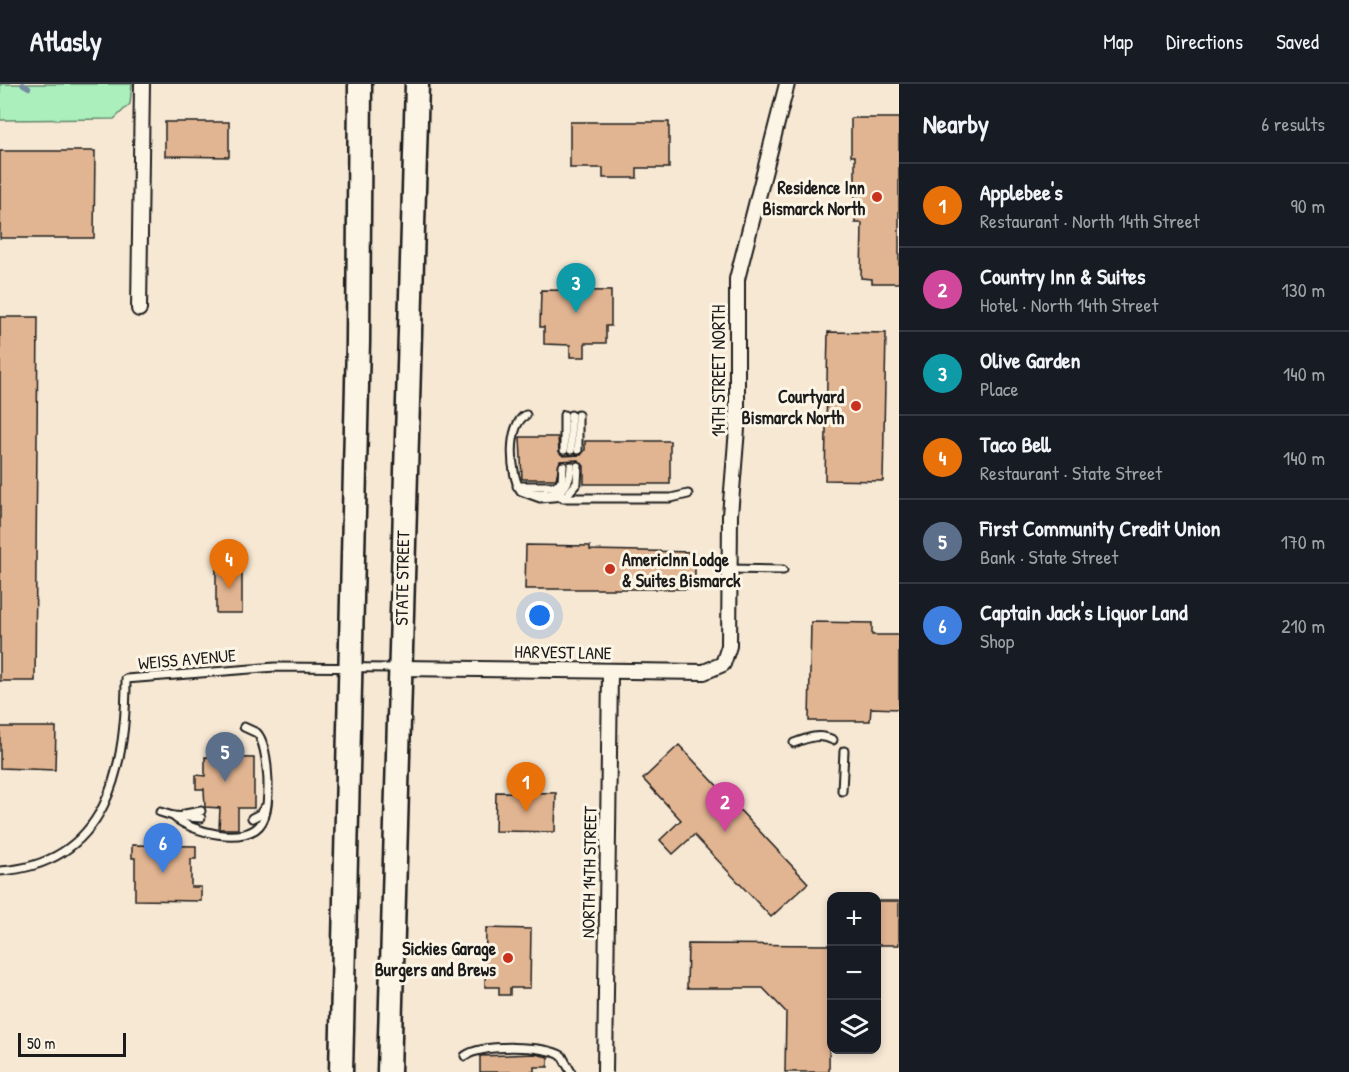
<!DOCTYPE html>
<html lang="en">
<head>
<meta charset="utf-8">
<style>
  body { margin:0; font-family:"Patrick Hand",sans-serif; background:#20242c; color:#f1f3f6 }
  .controls { position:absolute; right:18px; bottom:18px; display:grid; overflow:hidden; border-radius:12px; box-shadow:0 3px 9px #0003 }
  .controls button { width:54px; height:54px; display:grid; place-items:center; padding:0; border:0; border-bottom:2px solid #363941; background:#171b24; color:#f1f3f6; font:30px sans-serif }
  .scale { position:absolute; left:18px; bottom:15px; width:108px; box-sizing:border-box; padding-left:6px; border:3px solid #1c1c1c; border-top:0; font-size:16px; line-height:21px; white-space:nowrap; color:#1c1c1c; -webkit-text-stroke:4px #fcf5e5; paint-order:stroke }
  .you { position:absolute; left:540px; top:532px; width:21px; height:21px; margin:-15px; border:4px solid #fff; border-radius:50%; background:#1a73e8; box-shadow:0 0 0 9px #1a73e833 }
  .badge { display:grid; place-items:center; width:39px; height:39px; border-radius:50%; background:#ea580c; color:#fff; font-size:20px; font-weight:700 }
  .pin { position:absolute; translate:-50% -50px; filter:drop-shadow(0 2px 3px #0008) }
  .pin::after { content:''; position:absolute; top:32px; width:21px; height:18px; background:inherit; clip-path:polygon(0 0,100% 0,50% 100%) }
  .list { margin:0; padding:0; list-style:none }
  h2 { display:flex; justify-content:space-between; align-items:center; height:78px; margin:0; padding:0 24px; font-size:26px }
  h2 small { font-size:20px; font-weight:400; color:#9ea1a6 }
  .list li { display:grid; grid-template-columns:39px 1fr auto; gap:18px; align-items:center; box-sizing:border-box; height:84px; padding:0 24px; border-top:2px solid #363941 }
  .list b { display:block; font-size:22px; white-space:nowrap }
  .list p { margin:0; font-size:20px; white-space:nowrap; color:#9ea1a6 }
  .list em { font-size:20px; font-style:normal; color:#9ea1a6 }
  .icon { flex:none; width:33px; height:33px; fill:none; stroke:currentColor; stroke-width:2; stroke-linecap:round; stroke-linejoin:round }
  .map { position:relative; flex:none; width:899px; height:988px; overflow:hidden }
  header { display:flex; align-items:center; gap:36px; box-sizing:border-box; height:84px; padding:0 30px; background:#171b24; border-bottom:2px solid #363941 }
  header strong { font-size:28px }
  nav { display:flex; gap:33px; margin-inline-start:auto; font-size:21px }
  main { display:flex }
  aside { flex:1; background:#171b24 }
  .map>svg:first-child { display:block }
</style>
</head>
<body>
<header>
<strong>Atlasly</strong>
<nav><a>Map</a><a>Directions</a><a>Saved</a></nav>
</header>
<main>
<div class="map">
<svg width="899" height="988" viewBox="0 0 899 988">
  <rect width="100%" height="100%" fill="#f7e8d4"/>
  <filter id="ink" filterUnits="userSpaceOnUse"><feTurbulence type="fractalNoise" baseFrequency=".0167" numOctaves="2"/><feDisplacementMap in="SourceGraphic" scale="12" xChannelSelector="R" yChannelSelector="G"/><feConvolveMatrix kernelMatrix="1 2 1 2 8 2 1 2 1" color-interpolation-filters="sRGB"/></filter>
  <g filter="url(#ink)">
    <polygon fill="#abf0bc" stroke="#64866c" stroke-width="1.5" points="0,0 132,0 130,20 114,35 0,36"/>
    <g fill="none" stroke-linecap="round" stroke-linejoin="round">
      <polyline stroke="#748ba1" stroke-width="4.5" points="22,0 29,4"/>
    </g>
    <g fill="#e2b592" stroke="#1c1c1c" stroke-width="1.5">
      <polygon points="851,34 899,34 899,199 872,199 872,195 861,194 862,139 855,139 855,72 851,72"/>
      <polygon points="165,38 229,38 229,73 165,72"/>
      <polygon points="570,38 669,38 669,84 637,84 637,94 603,94 603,84 570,84"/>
      <polygon points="0,67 95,67 94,154 0,154"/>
      <polygon points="541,206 611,207 611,242 606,242 606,259 585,259 585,273 570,273 570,261 544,260 544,243 540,243"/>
      <polygon points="0,233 38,233 35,597 0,597"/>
      <polygon points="828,248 886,249 883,397 825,396"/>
      <polygon points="520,353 558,353 559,368 563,372 581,371 585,366 585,357 670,357 670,400 584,400 584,382 578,376 560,377 556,395 522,395"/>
      <polygon points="526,461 590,462 590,466 695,468 695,505 525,505"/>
      <rect x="216" y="481" width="26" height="48"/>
      <polygon points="811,538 872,539 872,551 899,551 899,625 871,624 870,637 809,637"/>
      <polygon points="0,643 56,643 55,686 0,684"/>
      <polygon points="679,661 808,799 771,833 694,751 673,770 660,756 681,736 643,695"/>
      <polygon points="205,673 254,674 254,724 238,724 238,745 219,745 220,724 205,723 204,705 196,705 196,691 205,692"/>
      <polygon points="496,708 556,709 555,748 495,747"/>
      <polygon points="132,761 196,762 196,775 191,775 191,803 201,803 201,817 135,816 135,774 132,774"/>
      <rect x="876" y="817" width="23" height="44"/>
      <polygon points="486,844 531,845 530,904 510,904 510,911 499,911 499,903 485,903"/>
      <polygon points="688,860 830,861 829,988 785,988 786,928 763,904 687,904"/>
      <polygon points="535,970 548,973 548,983 534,983 534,988 480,988 480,972"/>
    </g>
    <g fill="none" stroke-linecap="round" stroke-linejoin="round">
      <defs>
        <g id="service">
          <path d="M526,331C507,340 510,392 521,407L540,414L566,412L577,399L578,382"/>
          <polyline points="571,331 571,366"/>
          <polyline points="578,331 578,366"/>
          <polyline points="564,366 564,331"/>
          <polyline points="517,402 556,402 562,397 563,382"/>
          <path d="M526,408C552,411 570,412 571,382"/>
          <polyline points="563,414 671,414 688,410"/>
          <polyline points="729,485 783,486"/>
          <path d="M794,659C807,654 819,649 833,656"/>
          <polyline points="842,707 844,667"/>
          <polyline points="160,728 173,732 201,734"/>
          <polyline points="185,730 201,727"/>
          <path d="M173,732C190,748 248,763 262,738C272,723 269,662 257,649L244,643"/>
          <polyline points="252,734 260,730 264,724"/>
          <path d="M0,787C108,780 126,683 126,595L275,583L396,584"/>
          <path d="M465,972C481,960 546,961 562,972L571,988"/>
        </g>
        <g id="minor">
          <polyline points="139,225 142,0"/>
          <polyline points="400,584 704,588 723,580 729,562 730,431 737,345 737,195 787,0"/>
          <polyline points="605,988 610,588"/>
        </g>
        <g id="trunk">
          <polyline points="341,988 358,257 360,0"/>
          <polyline points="389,988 417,0"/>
        </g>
      </defs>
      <use href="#service" stroke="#1c1c1c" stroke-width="11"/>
      <use href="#minor" stroke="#1c1c1c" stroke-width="18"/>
      <use href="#trunk" stroke="#1c1c1c" stroke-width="27"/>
      <use href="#service" stroke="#fcf5e5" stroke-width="7"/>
      <use href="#minor" stroke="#fcf5e5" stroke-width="14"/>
      <use href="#trunk" stroke="#fcf5e5" stroke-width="22"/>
    </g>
  </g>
  <g fill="#c8321e" stroke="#fcf5e5" stroke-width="2">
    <circle cx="877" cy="113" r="6"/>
    <circle cx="856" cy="322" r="6"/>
    <circle cx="610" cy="485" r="6"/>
    <circle cx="508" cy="874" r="6"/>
  </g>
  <g text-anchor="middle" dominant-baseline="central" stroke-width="6" stroke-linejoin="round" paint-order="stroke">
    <g font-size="18" font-weight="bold" fill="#1c1c1c" stroke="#fcf5e5" text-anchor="end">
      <text x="865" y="103">Residence Inn<tspan x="865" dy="21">Bismarck North</tspan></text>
      <text x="844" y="312">Courtyard<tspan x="844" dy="21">Bismarck North</tspan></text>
      <text x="622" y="475" text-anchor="start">AmericInn Lodge<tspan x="622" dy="21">&amp; Suites Bismarck</tspan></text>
      <text x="496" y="864">Sickies Garage<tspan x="496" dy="21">Burgers and Brews</tspan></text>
    </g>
    <g font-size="18" fill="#1c1c1c" stroke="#fcf5e5">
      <text transform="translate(718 287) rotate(-90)">14TH STREET NORTH</text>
      <text transform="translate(402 494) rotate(-89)">STATE STREET</text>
      <text transform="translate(563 568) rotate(1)">HARVEST LANE</text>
      <text transform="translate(187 575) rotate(-5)">WEISS AVENUE</text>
      <text transform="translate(589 788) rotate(-89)">NORTH 14TH STREET</text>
    </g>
  </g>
</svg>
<div class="controls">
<button>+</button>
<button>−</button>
<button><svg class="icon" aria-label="layers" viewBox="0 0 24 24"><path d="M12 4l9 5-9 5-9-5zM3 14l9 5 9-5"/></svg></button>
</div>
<div class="scale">50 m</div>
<div class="you"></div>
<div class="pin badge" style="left:526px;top:728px;background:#e8710a">1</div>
<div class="pin badge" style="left:725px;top:748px;background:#d1479c">2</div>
<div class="pin badge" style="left:576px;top:229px;background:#0f9aa8">3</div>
<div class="pin badge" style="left:229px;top:505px;background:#e8710a">4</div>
<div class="pin badge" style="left:225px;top:698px;background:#5c6f8a">5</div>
<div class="pin badge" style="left:163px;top:789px;background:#3f7fe0">6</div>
</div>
<aside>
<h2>Nearby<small>6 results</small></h2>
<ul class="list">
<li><span class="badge" style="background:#e8710a">1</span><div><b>Applebee's</b><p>Restaurant · North 14th Street</p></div><em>90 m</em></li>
<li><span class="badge" style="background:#d1479c">2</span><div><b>Country Inn &amp; Suites</b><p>Hotel · North 14th Street</p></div><em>130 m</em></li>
<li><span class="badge" style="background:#0f9aa8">3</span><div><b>Olive Garden</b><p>Place</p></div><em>140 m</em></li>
<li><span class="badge" style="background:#e8710a">4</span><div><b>Taco Bell</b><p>Restaurant · State Street</p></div><em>140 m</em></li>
<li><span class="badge" style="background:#5c6f8a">5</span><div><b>First Community Credit Union</b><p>Bank · State Street</p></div><em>170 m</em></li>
<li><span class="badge" style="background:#3f7fe0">6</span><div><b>Captain Jack's Liquor Land</b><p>Shop</p></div><em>210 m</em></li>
</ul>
</aside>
</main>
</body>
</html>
